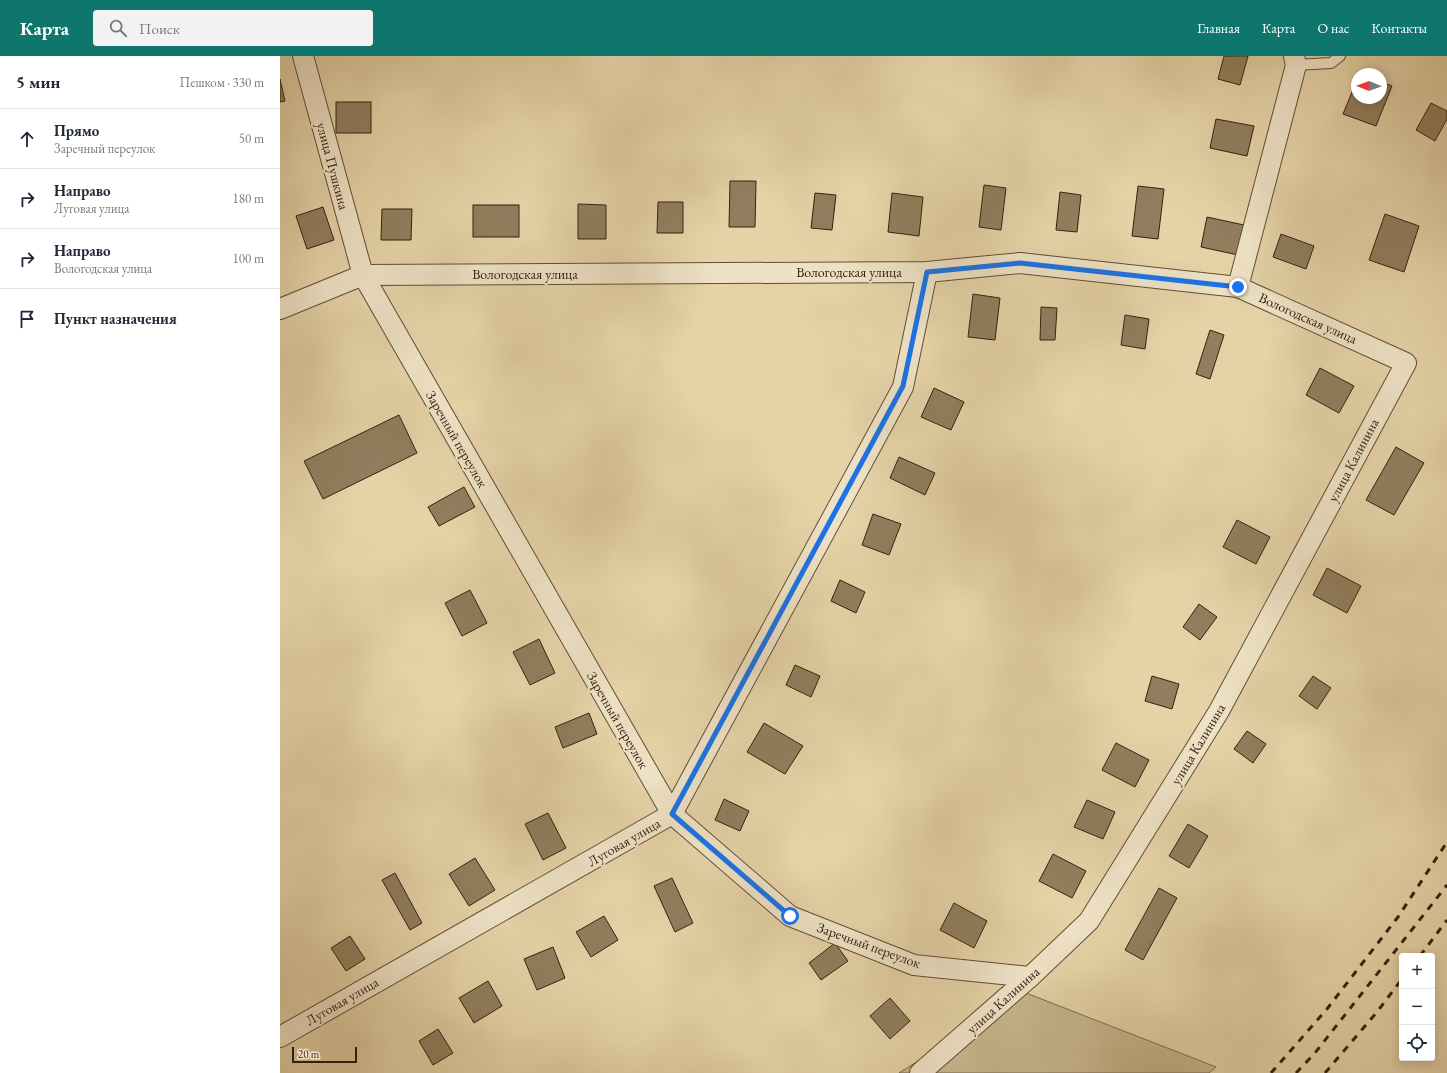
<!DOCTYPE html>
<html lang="ru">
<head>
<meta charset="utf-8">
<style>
  body { margin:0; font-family:"EB Garamond",serif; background:#f2f2f3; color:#1f2937 }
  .controls { position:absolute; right:12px; bottom:12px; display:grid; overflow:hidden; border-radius:4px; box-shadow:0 2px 10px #0003 }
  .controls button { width:36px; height:36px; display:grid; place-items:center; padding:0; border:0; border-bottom:1px solid #e0e1e3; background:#fff; color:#1f2937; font:20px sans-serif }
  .compass { position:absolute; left:1071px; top:12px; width:36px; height:36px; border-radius:50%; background:#fff; box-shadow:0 2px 10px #0003; rotate:271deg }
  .scale { position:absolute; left:12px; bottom:10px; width:65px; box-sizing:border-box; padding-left:4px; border:2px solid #36210e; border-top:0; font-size:11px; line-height:14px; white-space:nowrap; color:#36210e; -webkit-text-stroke:3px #eee2c6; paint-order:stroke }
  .stop { position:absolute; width:12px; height:12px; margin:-9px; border:3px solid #1a73e8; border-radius:50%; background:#fff }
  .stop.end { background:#1a73e8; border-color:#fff; box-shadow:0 1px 4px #0008 }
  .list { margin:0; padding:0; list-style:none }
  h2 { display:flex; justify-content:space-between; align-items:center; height:52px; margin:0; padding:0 16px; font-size:17px }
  h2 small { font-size:13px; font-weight:400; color:#747a83 }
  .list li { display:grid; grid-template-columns:26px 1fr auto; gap:12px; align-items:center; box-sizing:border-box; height:60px; padding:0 16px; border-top:1px solid #e0e1e3 }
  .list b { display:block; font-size:15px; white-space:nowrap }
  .list p { margin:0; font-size:13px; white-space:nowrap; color:#747a83 }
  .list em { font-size:13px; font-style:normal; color:#747a83 }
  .icon { flex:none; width:22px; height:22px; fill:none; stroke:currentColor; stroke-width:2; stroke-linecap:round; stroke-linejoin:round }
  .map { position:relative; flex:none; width:1167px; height:1017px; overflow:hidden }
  header { display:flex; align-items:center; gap:24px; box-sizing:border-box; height:56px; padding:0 20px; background:#0f766e; color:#fff }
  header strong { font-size:19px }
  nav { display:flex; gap:22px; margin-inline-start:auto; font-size:14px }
  .search { width:280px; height:36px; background:#f2f2f3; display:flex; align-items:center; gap:10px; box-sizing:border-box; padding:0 14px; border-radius:4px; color:#747a83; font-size:15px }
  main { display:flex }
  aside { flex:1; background:#fff }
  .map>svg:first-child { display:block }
</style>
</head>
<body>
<header>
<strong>Карта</strong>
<div class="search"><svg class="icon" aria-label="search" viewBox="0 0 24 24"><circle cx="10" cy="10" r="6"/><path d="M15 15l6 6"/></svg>Поиск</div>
<nav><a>Главная</a><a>Карта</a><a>О нас</a><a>Контакты</a></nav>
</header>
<main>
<aside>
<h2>5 мин<small>Пешком · 330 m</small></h2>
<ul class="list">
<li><svg class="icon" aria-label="ahead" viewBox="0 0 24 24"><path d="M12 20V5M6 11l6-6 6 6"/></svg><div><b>Прямо</b><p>Заречный переулок</p></div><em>50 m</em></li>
<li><svg class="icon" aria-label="right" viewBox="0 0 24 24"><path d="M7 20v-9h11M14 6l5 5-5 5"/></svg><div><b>Направо</b><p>Луговая улица</p></div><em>180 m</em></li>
<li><svg class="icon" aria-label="right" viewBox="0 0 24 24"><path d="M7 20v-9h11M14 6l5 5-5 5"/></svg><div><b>Направо</b><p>Вологодская улица</p></div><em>100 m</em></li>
<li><svg class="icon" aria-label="arrive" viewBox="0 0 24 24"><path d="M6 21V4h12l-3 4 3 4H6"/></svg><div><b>Пункт назначения</b></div></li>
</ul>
</aside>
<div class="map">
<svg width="1167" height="1017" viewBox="0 0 1167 1017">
  <rect width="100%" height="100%" fill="#e5d3a7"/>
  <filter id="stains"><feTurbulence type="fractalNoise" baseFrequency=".005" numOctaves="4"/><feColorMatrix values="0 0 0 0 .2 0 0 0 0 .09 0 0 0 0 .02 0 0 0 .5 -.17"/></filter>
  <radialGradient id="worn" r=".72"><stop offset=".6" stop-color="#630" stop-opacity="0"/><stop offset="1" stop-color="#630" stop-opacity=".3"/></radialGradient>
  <polygon fill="#c7b58d" stroke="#7e6b4e" points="746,937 936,1011 929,1017 619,1017"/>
  <g fill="#917e5e" stroke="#36210e">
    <polygon points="944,0 968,0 960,29 938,23"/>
    <polygon points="0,23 5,45 0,46"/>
    <polygon points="1077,24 1077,42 1101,42 1101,26 1112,30 1096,70 1063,58"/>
    <rect x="56" y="46" width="35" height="31"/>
    <polygon points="1151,47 1167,55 1167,63 1155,85 1136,74"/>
    <polygon points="936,63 974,70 967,100 930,92"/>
    <polygon points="450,125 476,125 475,171 449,171"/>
    <polygon points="704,129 726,132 721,174 699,171"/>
    <polygon points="858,130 884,133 878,183 852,180"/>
    <polygon points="780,136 801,139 797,176 776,174"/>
    <polygon points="535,137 556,139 552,174 531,172"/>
    <polygon points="612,137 643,141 639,180 608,176"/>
    <polygon points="378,146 403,146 403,177 377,177"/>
    <polygon points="298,148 326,149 326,183 298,183"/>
    <rect x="193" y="149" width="46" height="32"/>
    <polygon points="43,151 54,184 27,193 16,160"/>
    <polygon points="102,153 132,153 131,184 101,184"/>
    <polygon points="1105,158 1139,170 1124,216 1089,204"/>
    <polygon points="927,161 964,169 958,199 921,191"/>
    <polygon points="1001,178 1034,190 1026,213 993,201"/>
    <polygon points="693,238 720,242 715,284 688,281"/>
    <polygon points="761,251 777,252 775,284 760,284"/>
    <polygon points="845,259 869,263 865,293 841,289"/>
    <polygon points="930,274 944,279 930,323 916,318"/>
    <polygon points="1040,312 1074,330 1059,357 1026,339"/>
    <polygon points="654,332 684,346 671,374 641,361"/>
    <polygon points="119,359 137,397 43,443 24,405"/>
    <polygon points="1116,391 1144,407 1114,459 1086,444"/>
    <polygon points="619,401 655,417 645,439 610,422"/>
    <polygon points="184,431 195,451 159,470 148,451"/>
    <polygon points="593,458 621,468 609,499 582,489"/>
    <polygon points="957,464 990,481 976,508 943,491"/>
    <polygon points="1047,512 1081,530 1067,557 1033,539"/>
    <polygon points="560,524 585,536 576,557 551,545"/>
    <polygon points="190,534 207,567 182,580 165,547"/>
    <polygon points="919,548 937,561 920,584 903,571"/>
    <polygon points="259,583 275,617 250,629 233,596"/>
    <polygon points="515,609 540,620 531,641 506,629"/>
    <polygon points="872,620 899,628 892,653 865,645"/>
    <polygon points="1033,620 1051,632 1037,653 1019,640"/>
    <polygon points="309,657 317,678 283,692 275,671"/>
    <polygon points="484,667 523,690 505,718 467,696"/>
    <polygon points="967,675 986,688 973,707 954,693"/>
    <polygon points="836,687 869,704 855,731 822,714"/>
    <polygon points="444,743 469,755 460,775 435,764"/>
    <polygon points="807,744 835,756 823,783 794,771"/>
    <polygon points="268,757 286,792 263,804 245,768"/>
    <polygon points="908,768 928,780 909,812 889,800"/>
    <polygon points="773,798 806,815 792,842 759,825"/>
    <polygon points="195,802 215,834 189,850 169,818"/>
    <polygon points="115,817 142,867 130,874 102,824"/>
    <polygon points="392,822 413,867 395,876 374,830"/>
    <polygon points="879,832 897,842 863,904 845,894"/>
    <polygon points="674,847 707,865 694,892 660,874"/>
    <polygon points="324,860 338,884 311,901 296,876"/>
    <polygon points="70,880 85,903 66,915 51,892"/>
    <polygon points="555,887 568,905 541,924 529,907"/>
    <polygon points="273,891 285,922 257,934 244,903"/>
    <polygon points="208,925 222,950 194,967 179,942"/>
    <polygon points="610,942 630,965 610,983 590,960"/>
    <polygon points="158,973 173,997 153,1009 139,985"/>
  </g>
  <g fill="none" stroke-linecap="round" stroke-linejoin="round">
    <defs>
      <polyline id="lane" points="1016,9 1051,7 1060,0"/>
      <g id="street">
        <polyline points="23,0 83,219 392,758 510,860 634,909 750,921"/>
        <polyline points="958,231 1016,9 1014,0"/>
        <polyline points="0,253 83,219 647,216 740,207 958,231 1126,307 939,655 809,865 750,921 640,1017"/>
        <polyline points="0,981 392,758 623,331 647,216"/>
      </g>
    </defs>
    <use href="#lane" stroke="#624e34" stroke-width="12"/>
    <use href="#street" stroke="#624e34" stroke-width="22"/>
    <use href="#lane" stroke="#eee2c6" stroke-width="10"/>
    <use href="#street" stroke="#eee2c6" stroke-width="20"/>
    <g stroke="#36210e" stroke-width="3" stroke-dasharray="7 7" stroke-linecap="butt">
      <polyline points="1140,900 1167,864"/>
      <polyline points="991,1017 1047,953 1118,861 1167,786"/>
      <polyline points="1016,1017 1035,997 1167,829"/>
      <polyline points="1045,1017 1097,956 1122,923"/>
    </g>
  </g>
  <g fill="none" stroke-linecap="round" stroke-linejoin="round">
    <polyline stroke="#1a73e8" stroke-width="5" points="510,860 392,758 623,330 647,216 740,207 958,231"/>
  </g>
  <g text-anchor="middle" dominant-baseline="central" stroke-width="4" stroke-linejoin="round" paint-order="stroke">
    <g font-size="14" fill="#36210e" stroke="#eee2c6">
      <text transform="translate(53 110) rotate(75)">улица Пушкина</text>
      <text x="569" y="216">Вологодская улица</text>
      <text x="245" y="218">Вологодская улица</text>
      <text transform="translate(1028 262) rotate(24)">Вологодская улица</text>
      <text transform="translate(177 383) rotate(60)">Заречный переулок</text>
      <text transform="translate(1073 404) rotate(-62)">улица Калинина</text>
      <text transform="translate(338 664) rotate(60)">Заречный переулок</text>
      <text transform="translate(918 688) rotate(-59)">улица Калинина</text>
      <text transform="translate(344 786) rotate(-30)">Луговая улица</text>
      <text transform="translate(589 889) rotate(20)">Заречный переулок</text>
      <text transform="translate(723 944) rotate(-42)">улица Калинина</text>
      <text transform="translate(62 945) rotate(-30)">Луговая улица</text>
    </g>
  </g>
  <rect width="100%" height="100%" filter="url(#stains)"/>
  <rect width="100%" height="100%" fill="url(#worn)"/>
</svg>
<div class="controls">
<button>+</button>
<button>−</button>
<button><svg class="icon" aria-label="locate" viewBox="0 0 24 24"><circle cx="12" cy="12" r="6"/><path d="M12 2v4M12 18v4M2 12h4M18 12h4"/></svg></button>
</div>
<svg class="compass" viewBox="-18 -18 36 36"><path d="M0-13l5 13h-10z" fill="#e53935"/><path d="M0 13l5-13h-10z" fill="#747a83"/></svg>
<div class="scale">20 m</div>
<div class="stop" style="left:510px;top:860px"></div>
<div class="stop end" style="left:958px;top:231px"></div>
</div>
</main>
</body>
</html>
